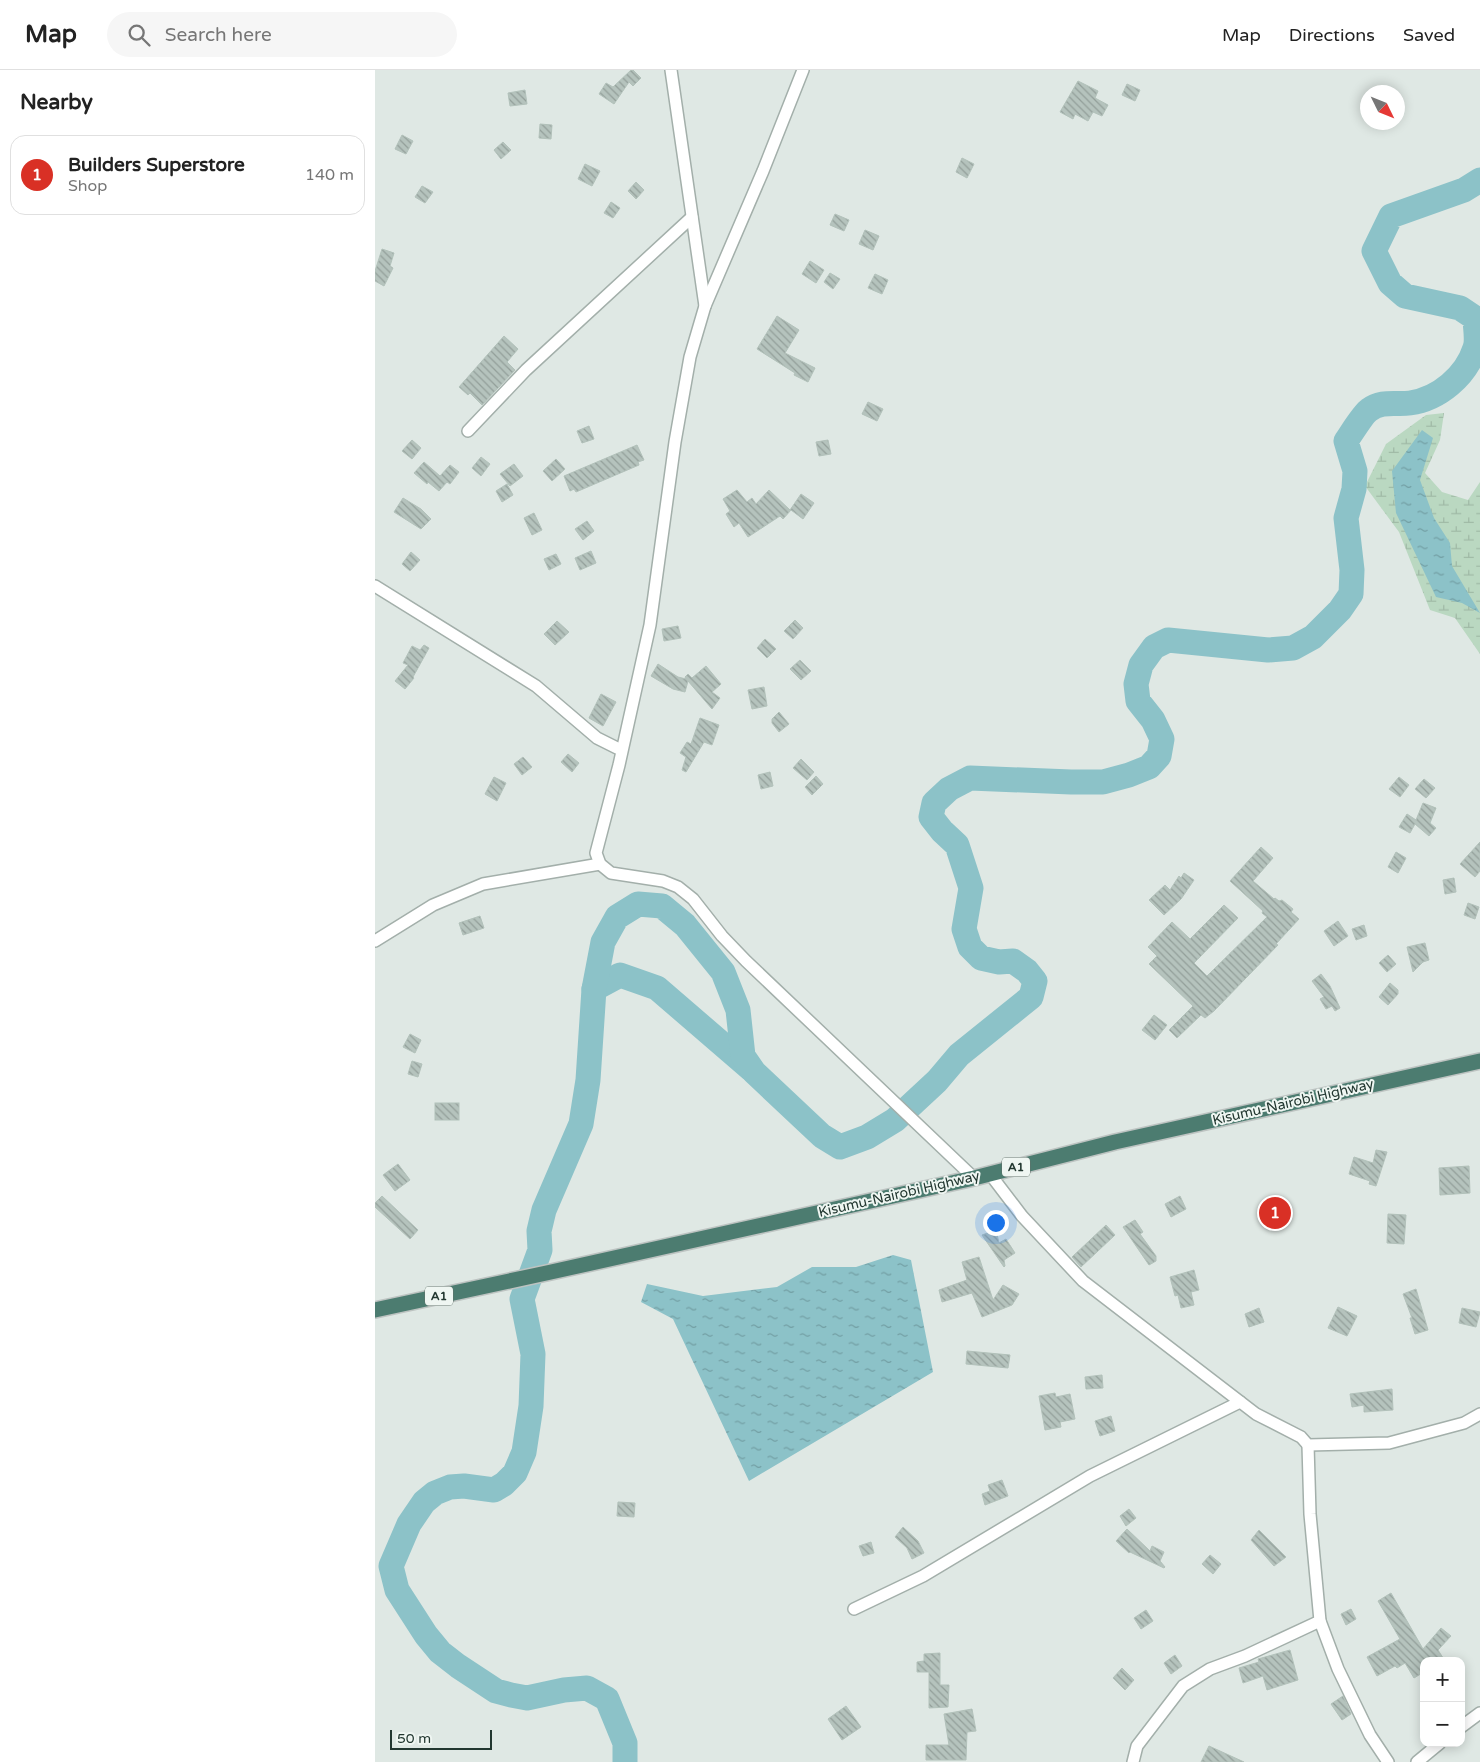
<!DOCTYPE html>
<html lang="en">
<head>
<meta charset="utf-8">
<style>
  body { margin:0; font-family:"Varela Round",sans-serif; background:#f6f6f6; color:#222 }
  .controls { position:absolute; right:15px; bottom:15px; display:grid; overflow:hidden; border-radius:10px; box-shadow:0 2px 12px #0003 }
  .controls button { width:45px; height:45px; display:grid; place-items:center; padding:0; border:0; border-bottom:1px solid #e0e0e0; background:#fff; color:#222; font:25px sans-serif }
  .compass { position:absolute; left:985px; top:15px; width:45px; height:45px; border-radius:50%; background:#fff; box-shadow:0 2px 12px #0003; rotate:133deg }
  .scale { position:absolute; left:15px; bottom:12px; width:102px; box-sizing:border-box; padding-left:5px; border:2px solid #223730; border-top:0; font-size:14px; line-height:18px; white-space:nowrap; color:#223730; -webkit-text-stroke:4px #eff6f2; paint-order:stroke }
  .you { position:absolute; left:620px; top:1152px; width:18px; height:18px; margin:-12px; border:4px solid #fff; border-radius:50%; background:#1a73e8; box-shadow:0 0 0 8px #1a73e833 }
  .badge { display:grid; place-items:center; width:32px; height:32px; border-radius:50%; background:#d93025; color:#fff; font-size:16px; font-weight:700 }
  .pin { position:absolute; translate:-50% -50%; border:2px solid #fff; box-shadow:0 1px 5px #0006 }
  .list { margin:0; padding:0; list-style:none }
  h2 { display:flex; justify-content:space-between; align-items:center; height:65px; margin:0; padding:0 20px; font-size:21px }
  h2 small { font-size:16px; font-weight:400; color:#767676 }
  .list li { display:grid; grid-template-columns:32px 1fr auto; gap:15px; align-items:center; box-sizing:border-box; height:80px; margin:0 10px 10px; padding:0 10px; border:1px solid #e0e0e0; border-radius:15px }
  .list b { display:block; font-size:19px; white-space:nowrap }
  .list p { margin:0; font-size:16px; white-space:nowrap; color:#767676 }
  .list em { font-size:16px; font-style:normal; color:#767676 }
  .icon { flex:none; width:28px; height:28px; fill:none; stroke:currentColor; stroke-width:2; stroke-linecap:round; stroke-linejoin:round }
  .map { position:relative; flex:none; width:1105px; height:1692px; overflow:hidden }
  header { display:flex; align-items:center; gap:30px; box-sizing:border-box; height:70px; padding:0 25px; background:#fff; border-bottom:1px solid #e0e0e0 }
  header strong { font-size:24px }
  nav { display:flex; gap:28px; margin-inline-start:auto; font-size:18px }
  .search { width:350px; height:45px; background:#f6f6f6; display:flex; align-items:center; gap:12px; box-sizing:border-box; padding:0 18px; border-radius:28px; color:#767676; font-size:19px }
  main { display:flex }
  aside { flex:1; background:#fff }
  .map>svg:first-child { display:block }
</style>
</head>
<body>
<header>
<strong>Map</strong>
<div class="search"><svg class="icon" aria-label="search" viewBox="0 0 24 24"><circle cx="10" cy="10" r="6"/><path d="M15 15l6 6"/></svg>Search here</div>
<nav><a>Map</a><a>Directions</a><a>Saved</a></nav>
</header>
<main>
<aside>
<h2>Nearby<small></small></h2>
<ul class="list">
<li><span class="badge">1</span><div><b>Builders Superstore</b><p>Shop</p></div><em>140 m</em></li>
</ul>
</aside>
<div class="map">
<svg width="1105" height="1692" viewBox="0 0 1105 1692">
  <defs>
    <pattern id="wetland-marsh" width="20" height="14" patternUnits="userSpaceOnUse" patternTransform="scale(1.25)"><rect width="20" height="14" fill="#bad8c1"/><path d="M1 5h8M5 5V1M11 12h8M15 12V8" fill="none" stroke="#a0baa6"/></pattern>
    <pattern id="water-ripples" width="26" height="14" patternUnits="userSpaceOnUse" patternTransform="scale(1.25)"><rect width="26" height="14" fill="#8cc2c8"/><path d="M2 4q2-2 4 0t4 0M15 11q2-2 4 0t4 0" fill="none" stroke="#729ea3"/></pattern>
    <pattern id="building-back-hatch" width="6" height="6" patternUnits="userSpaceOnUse" patternTransform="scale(1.25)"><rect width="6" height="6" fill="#b5c3bd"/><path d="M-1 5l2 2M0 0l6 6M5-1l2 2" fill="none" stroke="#939f9a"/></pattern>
  </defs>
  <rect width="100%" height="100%" fill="#dfe8e4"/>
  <polygon fill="url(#wetland-marsh)" points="1069,343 1065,370 1050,403 1067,422 1093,430 1105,412 1105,584 1080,548 1055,540 1024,462 990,416 1011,374 1051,345"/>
  <g fill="url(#water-ripples)">
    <polygon points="1047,360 1058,368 1045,410 1059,448 1075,473 1077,496 1105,543 1087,533 1061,527 1021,443 1017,401"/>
    <polygon points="518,1185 536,1190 558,1302 374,1411 298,1249 266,1232 272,1214 328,1226 402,1217 437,1197 481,1197"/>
  </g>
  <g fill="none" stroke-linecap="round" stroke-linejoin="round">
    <g stroke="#8cc2c8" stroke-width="25">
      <polyline points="219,919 245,905 282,918 376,999"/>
      <path d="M250,1692V1673L232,1629L212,1618L189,1620L152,1628L136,1625L121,1621L83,1596L65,1582L51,1565L22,1520L16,1496L34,1454L49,1432L60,1423L75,1417L89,1416L119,1420L129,1414L140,1403L149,1382L156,1336L158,1284L147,1229L165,1180L164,1161L169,1140L206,1054L213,1010L219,919L228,872L242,847L263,834L287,836L310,855L348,902L363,940L368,986L379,1002L447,1066L465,1077L492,1067L520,1050L562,1011L584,985L656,927L660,911L652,901L638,891L624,892L606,888L595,877L589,859L596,818L582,775L567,761L556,747L559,733L574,719L595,708L696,712H728L754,705L774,697L784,686L787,669L778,650L763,631L761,614L766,595L779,577L793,570L893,580L918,578L938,567L965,540L976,524L977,500L971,448L979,419L980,401L971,371C976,364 988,344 994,340C1007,330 1021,335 1035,333C1064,329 1091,306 1100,278C1103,270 1100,257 1100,248L1085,238L1030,226L1015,213L999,181L1016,146L1089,120L1105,110"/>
    </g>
  </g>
  <g fill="url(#building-back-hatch)" stroke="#b2c1ba">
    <polygon points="256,0 258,0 266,8 258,16 254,12 239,34 224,24 231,13 238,17"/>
    <polygon points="703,11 723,21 720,28 733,35 727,46 718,42 713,51 700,44 698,49 685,42"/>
    <polygon points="752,14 765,20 760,31 747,25"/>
    <polygon points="150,20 152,34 135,36 133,23"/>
    <polygon points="165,54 177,55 176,69 164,68"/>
    <polygon points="27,65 38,71 31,84 20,79"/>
    <polygon points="128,72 136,80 126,89 119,80"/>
    <polygon points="587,88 599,94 592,108 581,102"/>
    <polygon points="210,94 225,101 217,116 203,109"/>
    <polygon points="261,112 269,120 261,129 253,121"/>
    <polygon points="47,116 58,122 50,133 40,127"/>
    <polygon points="236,132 245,138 238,148 229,143"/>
    <polygon points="460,144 474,150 469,161 455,155"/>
    <polygon points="490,160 504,166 498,180 484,174"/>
    <polygon points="7,179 19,183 15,196 18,198 9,216 0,211 0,201"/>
    <polygon points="435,191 449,200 441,213 427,204"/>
    <polygon points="455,203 465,209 458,219 449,212"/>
    <polygon points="500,204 513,210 507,224 493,218"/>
    <polygon points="402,246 424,260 410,283 440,298 433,312 419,305 420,303 382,279"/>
    <polygon points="129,266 143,279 132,292 140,300 107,335 95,323 93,325 84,317"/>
    <polygon points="493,332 508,339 502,351 487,344"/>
    <polygon points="214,356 219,369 207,373 202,361"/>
    <polygon points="37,370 46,378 37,389 27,381"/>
    <polygon points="453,370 456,384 444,386 441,372"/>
    <polygon points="262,375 269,390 263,392 264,395 201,422 199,419 195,421 189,406"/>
    <polygon points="106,387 115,394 106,406 97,398"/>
    <polygon points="181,389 190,399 177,411 168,401"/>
    <polygon points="49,392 65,406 75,395 84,402 75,414 72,412 64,421 53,412 52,414 39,403"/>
    <polygon points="139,394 148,406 135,416 125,404"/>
    <polygon points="132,414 138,425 127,432 121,421"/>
    <polygon points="362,420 372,432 377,428 381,434 394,420 415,440 426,424 439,433 428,449 416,440 408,449 405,446 373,467 364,453 359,457 351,444 355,441 348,429"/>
    <polygon points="28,428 46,439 56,449 46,459 19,442"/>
    <polygon points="159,443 167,460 157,465 149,448"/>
    <polygon points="212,451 219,461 208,470 200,459"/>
    <polygon points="216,481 221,493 205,500 200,488"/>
    <polygon points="36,482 45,490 35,501 27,494"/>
    <polygon points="181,484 186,494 174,500 169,489"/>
    <polygon points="420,550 428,558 418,569 409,561"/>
    <polygon points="182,551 194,562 180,575 169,564"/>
    <polygon points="303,556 306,568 289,571 287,559"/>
    <polygon points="390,569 401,579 392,588 382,578"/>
    <polygon points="49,575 54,578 38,607 39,608 30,619 20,611 33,595 28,593 37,576 45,580"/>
    <polygon points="425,590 436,601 426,610 415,599"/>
    <polygon points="283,594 303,607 311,609 310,607 313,604 317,608 331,596 346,614 337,622 345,628 337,639 313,611 310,622 298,619 276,606"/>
    <polygon points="389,617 392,636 377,639 373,620"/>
    <polygon points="226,624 241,632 228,656 214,648"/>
    <polygon points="404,642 414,654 404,662 397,653 397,649"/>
    <polygon points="325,648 344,655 337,675 329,672 311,702 307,700 311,687 305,683 312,672 316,674"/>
    <polygon points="193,684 204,693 197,702 186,692"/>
    <polygon points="148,687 157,697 147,705 139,694"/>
    <polygon points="426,689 439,702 432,710 418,698"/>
    <polygon points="395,702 398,716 386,719 383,705"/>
    <polygon points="441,706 448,714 437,725 430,717"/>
    <polygon points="119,707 131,713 122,731 110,724"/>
    <polygon points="1024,707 1034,715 1025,727 1014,719"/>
    <polygon points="1049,709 1060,718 1051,728 1040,719"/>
    <polygon points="1048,733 1061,738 1055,753 1061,758 1054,766 1040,754 1035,763 1024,757 1032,744 1041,750"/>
    <polygon points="1105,772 1105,801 1100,807 1085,794"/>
    <polygon points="886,777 898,788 878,811 899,829 900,828 904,831 907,830 918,839 916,842 924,849 901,874 903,875 839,941 830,948 826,945 802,968 794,960 818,936 774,894 782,886 773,877 797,852 815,869 849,835 863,848 819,893 832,906 892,847 887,843 888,841 855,811"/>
    <polygon points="1021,782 1031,788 1023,803 1013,797"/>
    <polygon points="809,803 819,810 806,829 789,845 774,830 790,815 795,820 804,806 806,808"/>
    <polygon points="1079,808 1081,822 1070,824 1068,810"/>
    <polygon points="1093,833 1104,837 1100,849 1089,845"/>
    <polygon points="105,846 109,858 88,865 84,853"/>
    <polygon points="963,851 973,866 959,876 949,861"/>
    <polygon points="989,855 992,866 981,870 977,859"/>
    <polygon points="1050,873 1054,890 1048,892 1038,902 1032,877"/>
    <polygon points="1013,885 1021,894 1012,902 1004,893"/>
    <polygon points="946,904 955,916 965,938 960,941 957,936 951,939 945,929 949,927 937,911"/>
    <polygon points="1015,913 1023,920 1023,924 1013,935 1004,927"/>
    <polygon points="779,945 792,955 780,970 767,960"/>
    <polygon points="35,964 46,970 40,983 28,977"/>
    <polygon points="37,991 47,994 43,1007 33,1004"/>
    <rect x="60" y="1033" width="24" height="17"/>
    <polygon points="1001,1080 1012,1082 1001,1116 994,1114 995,1111 974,1104 979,1087 998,1093"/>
    <polygon points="23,1094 35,1110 20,1121 8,1105"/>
    <polygon points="1094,1096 1095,1123 1065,1125 1064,1098"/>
    <polygon points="7,1126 43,1160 35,1169 0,1137 0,1133"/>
    <polygon points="805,1126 811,1139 796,1147 790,1134"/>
    <polygon points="1013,1144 1031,1145 1029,1174 1012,1173"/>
    <polygon points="760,1150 768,1162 765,1164 781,1186 781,1191 774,1195 748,1157"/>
    <polygon points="731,1155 740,1165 706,1197 697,1187"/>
    <polygon points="621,1160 624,1173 631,1169 640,1183 629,1190 630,1196 629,1197 607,1165"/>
    <polygon points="604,1187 618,1230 628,1215 644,1224 637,1235 607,1247 597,1223 567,1232 564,1220 592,1210 587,1192"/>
    <polygon points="819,1200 824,1220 816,1222 819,1235 806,1238 803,1225 800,1226 795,1207"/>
    <polygon points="1041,1219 1053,1260 1040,1264 1035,1248 1037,1248 1028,1224"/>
    <polygon points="963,1237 982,1246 972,1266 953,1258"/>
    <polygon points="884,1238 889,1252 874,1257 870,1244"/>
    <polygon points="1087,1238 1105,1242 1101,1257 1084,1253"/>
    <polygon points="592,1281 635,1285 633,1298 591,1294"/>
    <polygon points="727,1305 728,1318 711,1319 710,1307"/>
    <polygon points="1017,1319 1018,1340 989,1342 989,1335 977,1337 975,1324"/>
    <polygon points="680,1323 681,1327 695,1324 700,1349 685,1352 686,1357 670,1360 664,1326"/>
    <polygon points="736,1346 740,1361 725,1366 720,1351"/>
    <polygon points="627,1410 633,1426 610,1435 607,1424 615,1421 613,1415"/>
    <polygon points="243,1432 260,1433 259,1447 242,1446"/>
    <polygon points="754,1439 761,1448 751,1456 745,1446"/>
    <polygon points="528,1457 543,1471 549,1483 537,1489 532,1478 520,1467"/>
    <polygon points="752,1459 775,1481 777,1476 789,1482 785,1491 790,1497 789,1498 755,1482 754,1483 741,1471"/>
    <polygon points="884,1460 911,1487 899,1496 876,1470"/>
    <polygon points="496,1472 499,1483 488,1486 484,1476"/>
    <polygon points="835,1485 846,1494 838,1504 827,1494"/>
    <polygon points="1016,1523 1048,1579 1066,1558 1076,1566 1063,1580 1070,1591 1049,1591 1049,1602 1039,1608 1030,1593 1022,1598 1020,1596 1002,1606 992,1587 1025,1569 1003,1531"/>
    <polygon points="976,1539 981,1549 971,1555 966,1544"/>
    <polygon points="771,1540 778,1551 766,1559 759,1548"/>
    <polygon points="915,1580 923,1610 892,1620 888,1606 868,1613 864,1598 884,1592 883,1589"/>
    <polygon points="565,1583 565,1615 574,1615 573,1637 554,1638 554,1602 542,1602 542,1592 549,1591 549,1584"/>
    <polygon points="800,1585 807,1596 796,1604 789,1593"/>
    <polygon points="747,1598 759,1610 750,1620 738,1608"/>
    <polygon points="968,1626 976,1644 967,1650 956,1634"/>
    <polygon points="471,1636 486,1657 467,1670 453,1649"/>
    <polygon points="597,1639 601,1661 592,1662 591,1690 551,1690 551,1675 574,1675 569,1644"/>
    <polygon points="834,1676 869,1692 826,1692"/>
  </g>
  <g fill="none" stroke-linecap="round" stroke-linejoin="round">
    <defs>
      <g id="minor">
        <polyline points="296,0 330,236 315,287 300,372 275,555 244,695 221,783 225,794 236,803 288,811 303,817 318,829 347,866 371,891 599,1108"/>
        <polyline points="330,236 388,101 428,0"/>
        <polyline points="93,361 151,300 317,147"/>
        <polyline points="0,516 161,616 222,668 242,678"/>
        <polyline points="0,871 58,835 108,814 225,794"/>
        <polyline points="615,1104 647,1146 708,1211 881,1344 926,1367 933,1375 1014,1373 1089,1353 1105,1344"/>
        <polyline points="933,1375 935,1444 945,1551 963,1599 995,1665 1013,1692"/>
        <polyline points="479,1539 548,1506 715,1406 865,1332"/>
        <polyline points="1086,1657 1105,1643"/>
        <polyline points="758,1692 762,1676 808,1616 835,1599 870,1586 945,1551"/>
        <polyline points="1042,1692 1065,1673"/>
      </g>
      <polyline id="trunk" points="0,1240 176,1202 599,1108 740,1072 1105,991"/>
    </defs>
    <use href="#minor" stroke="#a3afaa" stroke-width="14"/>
    <use href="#trunk" stroke="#bdc3c1" stroke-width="18"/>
    <use href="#minor" stroke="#fff" stroke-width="11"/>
    <use href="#trunk" stroke="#4c7c70" stroke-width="15"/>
  </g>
  <g text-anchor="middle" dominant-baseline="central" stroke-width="4" stroke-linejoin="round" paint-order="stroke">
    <g fill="#eff6f2" stroke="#60706a" stroke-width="1">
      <rect x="627" y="1087.5" width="28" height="19" rx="4"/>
      <rect x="50" y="1216.5" width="28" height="19" rx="4"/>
    </g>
    <g font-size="12" font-weight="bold" fill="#223730">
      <text x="641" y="1097">A1</text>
      <text x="64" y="1226">A1</text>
    </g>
    <g font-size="14" fill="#223730" stroke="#eff6f2">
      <text transform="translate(918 1032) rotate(-13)">Kisumu-Nairobi Highway</text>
      <text transform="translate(524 1124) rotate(-13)">Kisumu-Nairobi Highway</text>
    </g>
  </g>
</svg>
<div class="controls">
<button>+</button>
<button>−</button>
</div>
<svg class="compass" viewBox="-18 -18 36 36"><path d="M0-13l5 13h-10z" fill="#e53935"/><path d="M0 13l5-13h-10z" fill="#767676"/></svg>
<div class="scale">50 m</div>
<div class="you"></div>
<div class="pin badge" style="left:900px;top:1143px">1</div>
</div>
</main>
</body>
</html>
